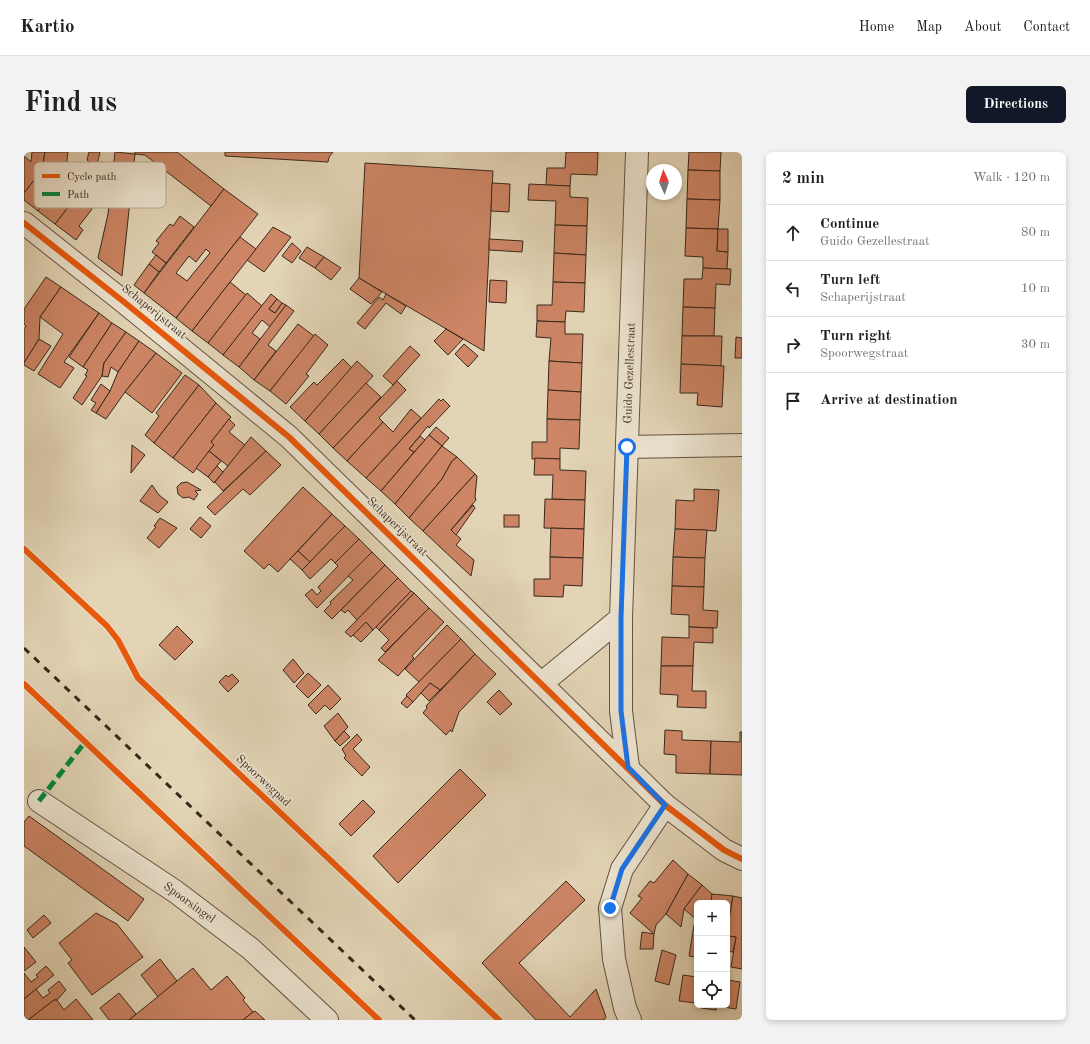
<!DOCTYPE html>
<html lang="en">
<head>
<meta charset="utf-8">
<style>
  body { margin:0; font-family:"Old Standard TT",serif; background:#f2f2f2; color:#202124 }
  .controls { position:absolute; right:12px; bottom:12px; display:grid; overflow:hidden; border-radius:6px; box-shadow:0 2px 6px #0003 }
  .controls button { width:36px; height:36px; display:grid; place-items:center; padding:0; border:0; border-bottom:1px solid #e0e0e0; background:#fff; color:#202124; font:20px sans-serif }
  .compass { position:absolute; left:622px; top:12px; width:36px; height:36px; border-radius:50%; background:#fff; box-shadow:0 2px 6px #0003; rotate:357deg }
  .stop { position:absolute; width:12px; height:12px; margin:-9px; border:3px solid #1a73e8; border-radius:50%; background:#fff }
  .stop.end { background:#1a73e8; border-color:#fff; box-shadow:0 1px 4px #0008 }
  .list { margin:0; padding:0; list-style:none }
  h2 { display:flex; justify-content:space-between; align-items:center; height:52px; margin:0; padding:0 16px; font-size:17px }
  h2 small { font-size:13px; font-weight:400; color:#757577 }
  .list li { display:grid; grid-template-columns:26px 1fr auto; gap:12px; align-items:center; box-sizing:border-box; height:56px; padding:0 16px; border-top:1px solid #e0e0e0 }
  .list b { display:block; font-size:15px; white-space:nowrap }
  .list p { margin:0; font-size:13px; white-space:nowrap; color:#757577 }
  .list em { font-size:13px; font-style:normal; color:#757577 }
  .icon { flex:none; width:22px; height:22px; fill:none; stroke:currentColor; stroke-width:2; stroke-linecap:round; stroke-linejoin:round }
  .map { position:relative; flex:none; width:718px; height:868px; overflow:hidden; border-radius:6px }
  header { display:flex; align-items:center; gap:24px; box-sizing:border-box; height:56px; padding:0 20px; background:#fff; border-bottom:1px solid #e0e0e0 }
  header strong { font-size:19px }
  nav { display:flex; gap:22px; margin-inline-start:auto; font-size:14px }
  .intro { display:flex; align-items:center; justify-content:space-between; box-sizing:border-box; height:96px; padding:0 24px }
  h1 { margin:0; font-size:28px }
  .button { padding:10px 18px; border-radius:6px; background:#111827; color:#fff; font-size:14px; font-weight:700 }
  main { display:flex; gap:24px; padding:0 24px }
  aside { flex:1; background:#fff; border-radius:6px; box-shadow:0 2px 6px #0003 }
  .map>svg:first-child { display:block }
</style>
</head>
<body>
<header>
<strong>Kartio</strong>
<nav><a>Home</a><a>Map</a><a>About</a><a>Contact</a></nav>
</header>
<div class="intro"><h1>Find us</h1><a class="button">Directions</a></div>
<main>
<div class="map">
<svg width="718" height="868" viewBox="0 0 718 868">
  <rect width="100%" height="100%" fill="#e2d4b5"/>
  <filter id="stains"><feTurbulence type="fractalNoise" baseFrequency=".005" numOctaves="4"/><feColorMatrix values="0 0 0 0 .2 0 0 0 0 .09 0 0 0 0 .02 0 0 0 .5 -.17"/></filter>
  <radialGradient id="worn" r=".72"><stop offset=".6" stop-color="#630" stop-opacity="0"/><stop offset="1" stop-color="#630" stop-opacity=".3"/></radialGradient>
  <g fill="#cd8565" stroke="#38281b" fill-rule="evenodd">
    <polygon points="8,0 21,0 18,18 0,41 0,4 7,10"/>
    <polygon points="21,0 44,0 41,25 14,59 0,48 0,41 18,18"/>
    <polygon points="65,0 76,0 73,13 76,13 77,10 89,12 86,49 70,47 64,54 68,57 55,74 59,78 52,88 31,72 69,23 65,19 69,14 63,8"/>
    <polygon points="91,0 111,2 98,124 74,106 84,62"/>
    <polygon points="111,0 153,0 200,37 187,54 121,3 111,2"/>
    <polygon points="201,0 309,0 305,5 304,10 201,4"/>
    <polygon points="542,0 574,0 573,23 547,22 546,34 522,33 523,16 541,16"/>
    <polygon points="665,0 697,0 696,19 664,18"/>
    <polygon points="341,11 469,19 460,199 335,126"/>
    <polygon points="42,15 53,15 62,23 65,19 69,23 31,72 14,59 41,25"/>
    <polygon points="664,18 696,19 696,48 663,47"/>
    <polygon points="468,31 486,32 485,60 467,59"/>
    <polygon points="505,32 546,34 546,45 564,46 563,74 531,73 532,49 504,48"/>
    <path d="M200,37L234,62L152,166L120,141ZM182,97L186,101L163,129L152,121L165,104L172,110Z"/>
    <polygon points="663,47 696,48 694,77 662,76"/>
    <polygon points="156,64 170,75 142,111 128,100 135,91 132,89 146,72 149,74"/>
    <polygon points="531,73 563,74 562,103 530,101"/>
    <polygon points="249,75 267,85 240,120 223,108"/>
    <polygon points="662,76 694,77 693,99 704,100 703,117 679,116 679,105 661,104"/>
    <polygon points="694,77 704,77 704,100 693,99"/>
    <polygon points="216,85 232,97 168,179 152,166"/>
    <polygon points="465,87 499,89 498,100 465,98"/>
    <polygon points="268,91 277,99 268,111 258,104"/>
    <polygon points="283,95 300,105 291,116 275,106"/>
    <polygon points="530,101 562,103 561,131 529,130"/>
    <polygon points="132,103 142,111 135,120 125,112"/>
    <polygon points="300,105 317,116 307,128 291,116"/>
    <polygon points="125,112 135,120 120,141 110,133"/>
    <polygon points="679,116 707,117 706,133 692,132 691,156 659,155 660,127 678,127"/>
    <polygon points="22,125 37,135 16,165 15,187 0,211 0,177 2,174 0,172 0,157"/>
    <polygon points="335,126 358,140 347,152 326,137"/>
    <polygon points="466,128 483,129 482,151 465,150"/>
    <polygon points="206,130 222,143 184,191 168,179"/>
    <polygon points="529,130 561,131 560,160 542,159 541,170 513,169 513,153 528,153"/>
    <polygon points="37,135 75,161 40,210 50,216 36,236 14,222 39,182 16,165"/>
    <polygon points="223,141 238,154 199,203 184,191"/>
    <polygon points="247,142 253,147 245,157 251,161 258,151 262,153 246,175 238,168 228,181 236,187 215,215 199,203"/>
    <polygon points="362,142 382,154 377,162 362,151 341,177 333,171 355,145 359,148"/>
    <polygon points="253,147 258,151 251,161 245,157"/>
    <polygon points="262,153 270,159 244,193 252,199 230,228 215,215"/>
    <polygon points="659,155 691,156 690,184 658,184"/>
    <polygon points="75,161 88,171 59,215 45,205"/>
    <polygon points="513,169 541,170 541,182 559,182 558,211 525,209 527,186 512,185"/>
    <polygon points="88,171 102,180 80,211 78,224 58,253 49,246 63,224 61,223 64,218 59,215"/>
    <polygon points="274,172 290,184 246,239 230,228"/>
    <polygon points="422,177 439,187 424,203 410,189"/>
    <polygon points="102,180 115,189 94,220 87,215 84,225 78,224 80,211"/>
    <polygon points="291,182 304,193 282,222 285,224 262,252 246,239"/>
    <polygon points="658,184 698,184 697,214 657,212"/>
    <polygon points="712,185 718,186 718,206 711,206"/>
    <polygon points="15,187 27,194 10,219 0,213 0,211"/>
    <polygon points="115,189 132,201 101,240 82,267 72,261 86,239 94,220"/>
    <polygon points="440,192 454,204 444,215 431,202"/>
    <polygon points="386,194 396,203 369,233 359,224"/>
    <polygon points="132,201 158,221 128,261 101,240"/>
    <polygon points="319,207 328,216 281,269 266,255 290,230 293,233"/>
    <polygon points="333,209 349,224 295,282 281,269"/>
    <polygon points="525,209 558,211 557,240 524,238"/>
    <polygon points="657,212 700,214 698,255 673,253 674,241 656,241"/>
    <polygon points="161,223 175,233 130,291 121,283 135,264 132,261"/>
    <polygon points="373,229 382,238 355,266 359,270 323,309 309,296"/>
    <polygon points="342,231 357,245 309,296 295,282"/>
    <polygon points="77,232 86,239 72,261 67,258 72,251 67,248"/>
    <polygon points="175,233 192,251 149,306 130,291"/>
    <polygon points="524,238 557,240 556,268 523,267"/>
    <polygon points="415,247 417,249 419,247 426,254 405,276 404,274 385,297 390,300 357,339 342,326"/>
    <polygon points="192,251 207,265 187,290 190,293 169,321 149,306"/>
    <polygon points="387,257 397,266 342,326 323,309 359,270 369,280"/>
    <polygon points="205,267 211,273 205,280 221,293 204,314 185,299 190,293 187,290"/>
    <polygon points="523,267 556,268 555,297 536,296 536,307 508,307 508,290 523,290"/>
    <polygon points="412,275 425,286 418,294 405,283"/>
    <polygon points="405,283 418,294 371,352 357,339"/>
    <polygon points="396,284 401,288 390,300 385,297"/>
    <polygon points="227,285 242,299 199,339 191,330"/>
    <polygon points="108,293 121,303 107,321"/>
    <polygon points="418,294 433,305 428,309 418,327 385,366 371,352"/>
    <polygon points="185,299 197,309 184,325 172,316"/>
    <polygon points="242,299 257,313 226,343 219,337 191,363 183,355"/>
    <polygon points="433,305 451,322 399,379 385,366 418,327 428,309"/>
    <polygon points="511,306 536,307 536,318 562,319 561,348 528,347 529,323 510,323"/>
    <polygon points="193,314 199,320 190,331 184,325"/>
    <polygon points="451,322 453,324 451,345 452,348 427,378 437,387 432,393 450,408 447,424 399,379"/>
    <polygon points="163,330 177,338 171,339 174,342 170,348 165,345 159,346 154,342 153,335 157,331"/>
    <polygon points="128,333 135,343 144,350 134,361 116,349"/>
    <polygon points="279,335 308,362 254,420 245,412 240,417 220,399"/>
    <polygon points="670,337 695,338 692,379 651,377 652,348 670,349"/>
    <polygon points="521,347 561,348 560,377 520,376"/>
    <polygon points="449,353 451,356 432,383 427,378"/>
    <polygon points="308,362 321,374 286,410 274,399"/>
    <rect x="480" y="363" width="15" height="12"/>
    <polygon points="176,365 187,374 177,386 166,377"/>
    <polygon points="136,366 153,376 135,396 123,386 132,375 130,374"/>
    <polygon points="321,374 335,387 311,411 307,407 286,427 278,418"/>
    <polygon points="527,376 560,377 559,406 526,405"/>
    <polygon points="651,377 683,378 681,406 649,405"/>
    <polygon points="335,387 348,400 293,456 281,443 288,437 293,443 297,439 294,435 314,414 311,411"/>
    <polygon points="274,399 286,410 278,418 266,407"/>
    <polygon points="348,400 361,413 308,467 300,459 307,452 306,450 329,428 324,424"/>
    <polygon points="526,405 559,406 558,434 540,433 539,445 510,444 510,427 526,427"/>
    <polygon points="649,405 681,406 680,435 648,434"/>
    <polygon points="361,413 374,426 333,468 324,458 321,461 317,458"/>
    <polygon points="374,426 387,439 349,478 342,470 327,485 321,480"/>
    <polygon points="648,434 680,435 679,458 694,459 693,476 665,475 665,463 647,462"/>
    <polygon points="387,439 390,441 355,478 352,475"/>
    <polygon points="390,441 405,456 361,500 357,496 365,488 355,478"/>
    <polygon points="405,456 420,470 388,504 390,506 374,524 354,508"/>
    <polygon points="342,470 349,478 337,490 329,483"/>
    <polygon points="423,473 437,487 395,530 381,517"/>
    <polygon points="153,474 169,490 151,508 135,493"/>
    <polygon points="665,475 689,476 689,491 670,490 669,514 637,514 638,485 665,486"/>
    <polygon points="437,487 451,502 416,538 406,531 389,550 382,543"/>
    <polygon points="451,502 472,522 435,560 428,580 426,578 422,583 399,561 403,556 402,554"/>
    <polygon points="269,507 280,521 270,531 259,518"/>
    <polygon points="637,514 669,514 668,539 682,539 682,556 653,555 654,543 636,542"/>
    <polygon points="284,521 297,533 284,546 272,534"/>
    <polygon points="208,522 215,529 204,540 195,530 202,523 204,525"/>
    <polygon points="406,531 416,538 405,549 397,541"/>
    <polygon points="304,533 317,547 306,558 301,553 292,562 284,553"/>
    <polygon points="475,538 488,552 476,563 463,550"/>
    <polygon points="383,544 389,550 383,556 377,551"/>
    <polygon points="314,561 324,575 311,589 300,574"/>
    <polygon points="641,578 658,579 658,588 687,589 686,622 652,621 652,603 640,602"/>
    <polygon points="320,579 326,585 316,594 311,589"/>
    <polygon points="716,580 718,580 718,623 686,622 687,589 716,590"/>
    <polygon points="333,582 338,588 329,597 346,615 338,624 320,606 322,604 318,597"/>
    <polygon points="436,617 462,643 374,731 349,704"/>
    <polygon points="339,648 351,660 327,684 315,672"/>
    <polygon points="5,664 120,747 104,769 0,694 0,670"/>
    <polygon points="649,708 664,722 642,762 632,773 630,782 606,761 618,746 614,744 626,729 630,731"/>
    <polygon points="664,722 678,733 660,757 657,775 642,762"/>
    <polygon points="542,729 561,748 495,811 546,865 572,837 582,865 580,868 512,868 458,811"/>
    <polygon points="678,733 688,742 687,751 673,751 673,768 660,757"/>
    <polygon points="688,742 709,744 704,775 703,751 687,751"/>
    <polygon points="709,744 718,746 718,817 707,815 712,785 703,784 703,780"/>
    <polygon points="72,761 93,772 119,805 68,843 44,811 48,808 35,791"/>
    <polygon points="20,763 27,771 9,786 3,778"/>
    <polygon points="673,769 673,805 665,804 670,773"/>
    <polygon points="618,780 630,782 629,797 616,797"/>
    <polygon points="703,784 712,785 709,800 703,799"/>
    <polygon points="0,795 12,810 0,819"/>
    <polygon points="638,798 652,803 645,833 631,829"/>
    <polygon points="136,807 153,829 134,845 117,823"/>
    <polygon points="22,814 30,823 0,847 0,821 7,830 14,825 12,823"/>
    <polygon points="169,816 187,838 203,824 221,846 219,848 229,860 219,868 105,868"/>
    <polygon points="659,823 673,825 672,851 655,849"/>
    <polygon points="703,828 716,830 712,857 693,854 703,853"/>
    <polygon points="35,829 42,838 33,848 30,848 4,868 0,868 0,847 12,837 19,846 26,841 24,838"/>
    <polygon points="95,841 112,862 105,868 85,868 76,856"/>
    <polygon points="52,847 69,868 4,868 30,848 33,848 40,858"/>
    <polygon points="677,853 693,853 692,858 677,856"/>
    <polygon points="231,859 241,868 219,868 229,860"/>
  </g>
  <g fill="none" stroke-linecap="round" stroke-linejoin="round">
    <defs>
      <g id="street">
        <polyline points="0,71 100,150 265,285 641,653 700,698 718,707"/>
        <polyline points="603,295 718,293"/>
        <polyline points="518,531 597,466"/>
        <polyline points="604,615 597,559 597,466 613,0"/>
        <polyline points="15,649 152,740 227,797 303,868"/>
        <polyline points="606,868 601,856 590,807 586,756 598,717 641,653"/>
      </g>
    </defs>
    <use href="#street" stroke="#625342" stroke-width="24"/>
    <use href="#street" stroke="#ece3cf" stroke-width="22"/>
    <polyline stroke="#38281b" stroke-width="3" stroke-dasharray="7 7" stroke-linecap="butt" points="0,496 391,868"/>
    <polyline stroke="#00873e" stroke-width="5" stroke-dasharray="10 5" stroke-linecap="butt" points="15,649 61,590"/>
    <defs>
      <g id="cycleway">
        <polyline points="0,71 100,150 265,285 641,653 700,698 718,707"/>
        <polyline points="0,397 83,474 94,488 114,526 475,868"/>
        <polyline points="0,532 355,868"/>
      </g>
    </defs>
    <use href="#cycleway" stroke="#ece3cf" stroke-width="8"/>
    <use href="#cycleway" stroke="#e8590c" stroke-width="6"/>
  </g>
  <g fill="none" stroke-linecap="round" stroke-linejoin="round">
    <polyline stroke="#1a73e8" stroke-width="5" points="586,756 598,717 641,653 604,615 597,559 597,466 603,295"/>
  </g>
  <g text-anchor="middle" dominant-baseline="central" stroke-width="3" stroke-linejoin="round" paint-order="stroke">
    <g font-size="12" fill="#38281b" stroke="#ece3cf">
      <text transform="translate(130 160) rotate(39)">Schaperijstraat</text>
      <text transform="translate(606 221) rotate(-88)">Guido Gezellestraat</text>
      <text transform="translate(373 375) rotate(44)">Schaperijstraat</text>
      <text transform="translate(239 629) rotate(43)">Spoorwegpad</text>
      <text transform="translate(165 751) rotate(36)">Spoorsingel</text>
    </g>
  </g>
  <rect x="10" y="10" width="132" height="46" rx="6" fill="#ece3cf" stroke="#b6ab99" stroke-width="1"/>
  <rect x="18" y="22" width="18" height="4" fill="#e8590c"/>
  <rect x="18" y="40" width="18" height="4" fill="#00873e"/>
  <g font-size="11" fill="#38281b">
    <text x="43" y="28">Cycle path</text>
    <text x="43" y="46">Path</text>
  </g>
  <rect width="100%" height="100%" filter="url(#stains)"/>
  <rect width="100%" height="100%" fill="url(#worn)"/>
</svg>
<div class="controls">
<button>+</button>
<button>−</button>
<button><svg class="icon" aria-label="locate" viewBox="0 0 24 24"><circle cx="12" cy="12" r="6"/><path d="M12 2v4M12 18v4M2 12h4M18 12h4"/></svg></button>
</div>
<svg class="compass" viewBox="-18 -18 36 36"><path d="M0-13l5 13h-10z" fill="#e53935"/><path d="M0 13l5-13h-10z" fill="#757577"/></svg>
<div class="stop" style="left:603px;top:295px"></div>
<div class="stop end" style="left:586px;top:756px"></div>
</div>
<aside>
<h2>2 min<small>Walk · 120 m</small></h2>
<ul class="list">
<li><svg class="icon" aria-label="ahead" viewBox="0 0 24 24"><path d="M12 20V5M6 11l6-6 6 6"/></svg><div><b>Continue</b><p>Guido Gezellestraat</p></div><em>80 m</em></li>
<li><svg class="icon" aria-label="left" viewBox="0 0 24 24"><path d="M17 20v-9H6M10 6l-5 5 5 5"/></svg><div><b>Turn left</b><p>Schaperijstraat</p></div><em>10 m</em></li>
<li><svg class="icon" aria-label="right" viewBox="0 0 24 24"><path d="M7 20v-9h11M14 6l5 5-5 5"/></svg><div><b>Turn right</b><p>Spoorwegstraat</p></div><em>30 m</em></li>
<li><svg class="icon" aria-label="arrive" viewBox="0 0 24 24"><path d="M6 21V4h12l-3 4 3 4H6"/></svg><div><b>Arrive at destination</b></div></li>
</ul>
</aside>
</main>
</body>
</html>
